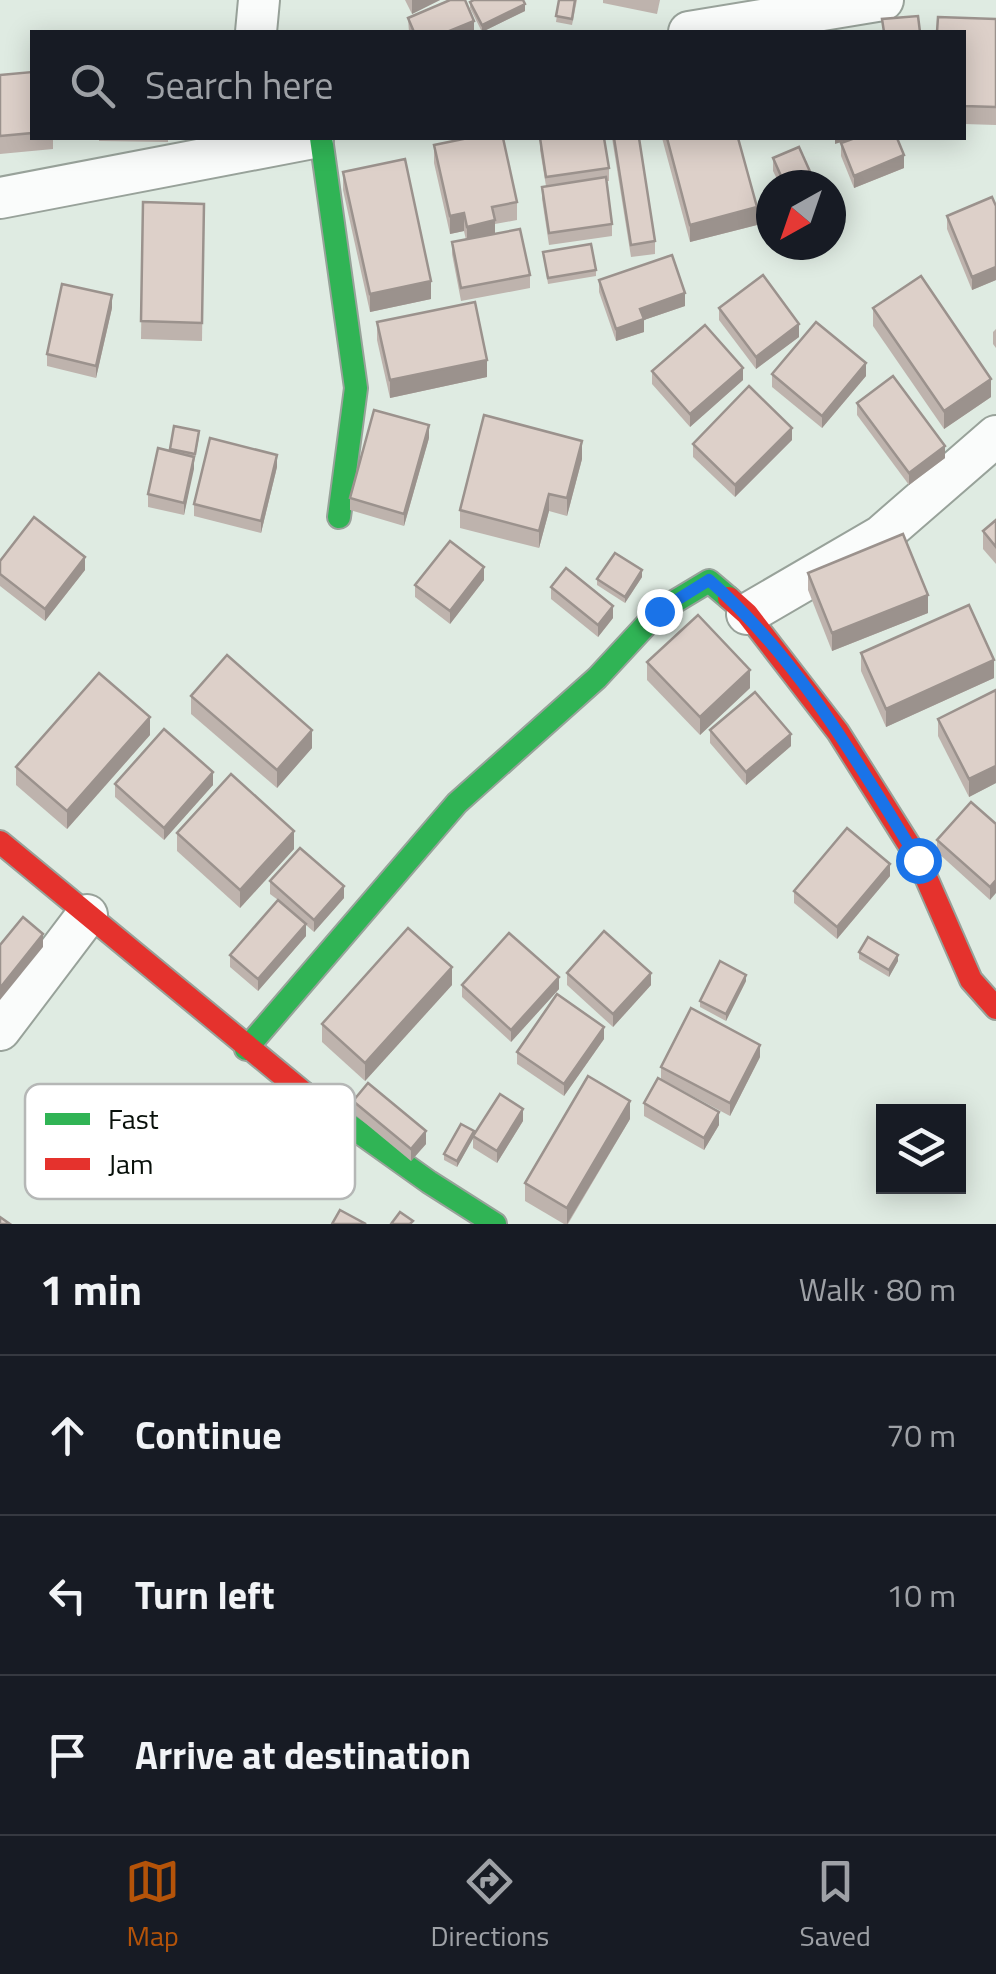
<!DOCTYPE html>
<html lang="en">
<head>
<meta charset="utf-8">
<style>
  body { margin:0; font-family:"Titillium Web",sans-serif; background:#242831; color:#f1f3f6 }
  .controls { position:absolute; right:30px; bottom:30px; display:grid; overflow:hidden; border-radius:0px; box-shadow:0 5px 25px #0003 }
  .controls button { width:90px; height:90px; display:grid; place-items:center; padding:0; border:0; border-bottom:2px solid #363941; background:#171b24; color:#f1f3f6; font:50px sans-serif }
  .compass { position:absolute; left:756px; top:170px; width:90px; height:90px; border-radius:50%; background:#171b24; box-shadow:0 5px 25px #0003; rotate:220deg }
  .stop { position:absolute; width:30px; height:30px; margin:-22px; border:8px solid #1a73e8; border-radius:50%; background:#fff }
  .stop.end { background:#1a73e8; border-color:#fff; box-shadow:0 2px 10px #0008 }
  .list { margin:0; padding:0; list-style:none }
  h2 { display:flex; justify-content:space-between; align-items:center; height:130px; margin:0; padding:0 40px; font-size:42px }
  h2 small { font-size:32px; font-weight:400; color:#9ea1a6 }
  .list li { display:grid; grid-template-columns:65px 1fr auto; gap:30px; align-items:center; box-sizing:border-box; height:160px; padding:0 40px; border-top:2px solid #363941 }
  .list b { display:block; font-size:38px; white-space:nowrap }
  .list em { font-size:32px; font-style:normal; color:#9ea1a6 }
  .icon { flex:none; width:55px; height:55px; fill:none; stroke:currentColor; stroke-width:2; stroke-linecap:round; stroke-linejoin:round }
  .map { position:relative; flex:none; width:996px; height:1224px; overflow:hidden }
  .search { position:absolute; background:#171b24; box-shadow:0 5px 25px #0003; left:30px; right:30px; top:30px; height:110px; display:flex; align-items:center; gap:25px; box-sizing:border-box; padding:0 35px; border-radius:0px; color:#9ea1a6; font-size:38px }
  .sheet { height:610px; background:#171b24 }
  nav { display:flex; justify-content:space-around; align-items:center; box-sizing:border-box; height:140px; border-top:2px solid #363941; background:#171b24; font-size:28px; color:#9ea1a6 }
  nav a { display:grid; justify-items:center; gap:5px }
  nav .on { color:#b45309 }
  .map>svg:first-child { display:block }
</style>
</head>
<body>
<div class="map">
<svg width="996" height="1224" viewBox="0 0 996 1224">
  <rect width="100%" height="100%" fill="#dfebe2"/>
  <g fill="none" stroke-linecap="round" stroke-linejoin="round">
    <defs>
      <g id="street">
        <polyline points="256,32 259,0"/>
        <polyline points="689,32 883,0"/>
        <polyline points="0,198 313,138"/>
        <polyline points="747,614 881,536 996,436"/>
        <polyline points="0,1030 87,915"/>
      </g>
      <g id="fast">
        <polyline points="321,138 356,388 339,517"/>
        <polyline points="246,1049 457,803 597,678 659,611 709,581 729,598"/>
        <polyline points="304,1093 429,1182 495,1224"/>
      </g>
      <g id="jam">
        <polyline points="729,598 747,614 838,732 918,859 971,980 996,1008"/>
        <polyline points="0,842 304,1093"/>
      </g>
    </defs>
    <use href="#street" stroke="#98a29a" stroke-width="44"/>
    <use href="#fast" stroke="#98a29a" stroke-width="26"/>
    <use href="#jam" stroke="#98a29a" stroke-width="26"/>
    <use href="#street" stroke="#fafcfb" stroke-width="40"/>
    <use href="#fast" stroke="#30b455" stroke-width="22"/>
    <use href="#jam" stroke="#e5322d" stroke-width="22"/>
  </g>
  <g fill="#beb3ad">
    <polygon points="405,0 440,0 412,14"/>
    <polygon points="559,0 577,0 572,25 556,22"/>
    <polygon points="603,0 660,0 657,14 603,3"/>
    <polygon points="470,2 525,11 482,32 470,8"/>
    <polygon points="408,18 474,32 409,32"/>
    <polygon points="996,19 996,125 964,124 964,32"/>
    <polygon points="32,72 32,138 53,138 53,149 0,154 0,75"/>
    <polygon points="99,138 168,138 168,142 99,141"/>
    <polygon points="540,138 609,168 609,181 606,181 612,224 612,236 549,245 542,199 542,187 546,186 540,150"/>
    <polygon points="612,138 639,138 655,241 655,254 631,257"/>
    <polygon points="662,138 738,138 757,225 690,242"/>
    <polygon points="841,143 904,168 854,188 841,156"/>
    <polygon points="434,145 517,202 517,220 495,224 495,234 530,275 530,288 461,301 452,254 452,242 466,240 464,231 450,234 434,163"/>
    <polygon points="773,158 816,185 780,185 773,171"/>
    <polygon points="343,172 431,299 370,312 343,190"/>
    <polygon points="143,202 204,204 202,341 141,339"/>
    <polygon points="996,206 996,280 972,290 947,229 947,216"/>
    <polygon points="543,252 596,270 596,276 548,284"/>
    <polygon points="599,280 685,306 644,320 644,332 616,341 599,292"/>
    <polygon points="112,308 96,378 47,366 47,354"/>
    <polygon points="719,308 799,337 756,369 719,320"/>
    <polygon points="873,308 991,397 944,429 873,326"/>
    <polygon points="377,322 487,377 390,398 377,340"/>
    <polygon points="996,329 996,348 993,344 993,332"/>
    <polygon points="652,371 743,380 690,427 652,384"/>
    <polygon points="772,374 866,376 822,428 772,387"/>
    <polygon points="857,403 945,458 909,485 857,415"/>
    <polygon points="199,437 184,515 148,507 148,494 170,449"/>
    <polygon points="429,438 404,526 350,510 350,498"/>
    <polygon points="792,440 735,497 693,457 693,444"/>
    <polygon points="582,459 567,516 549,511 539,548 460,528 460,510"/>
    <polygon points="277,467 261,533 194,516 194,504"/>
    <polygon points="996,520 996,564 983,549 983,531"/>
    <polygon points="0,561 85,570 45,621 0,586"/>
    <polygon points="808,573 928,613 832,651 808,590"/>
    <polygon points="642,577 625,603 597,585 597,579"/>
    <polygon points="484,580 450,624 415,597 415,585"/>
    <polygon points="551,587 613,618 598,637 551,599"/>
    <polygon points="861,653 994,678 886,727 861,671"/>
    <polygon points="647,662 750,688 700,735 647,680"/>
    <polygon points="996,690 996,783 969,797 938,736 938,719"/>
    <polygon points="191,696 312,748 277,788 191,714"/>
    <polygon points="710,730 791,746 746,785 710,743"/>
    <polygon points="150,735 67,829 16,785 16,767"/>
    <polygon points="115,784 213,785 164,840 115,797"/>
    <polygon points="996,824 990,900 937,852 937,840"/>
    <polygon points="177,833 294,849 240,908 177,851"/>
    <polygon points="890,876 837,939 794,903 794,891"/>
    <polygon points="270,881 344,898 314,932 306,925 306,936 258,991 230,967 230,955 278,900 270,894"/>
    <polygon points="859,952 898,961 889,977 859,959"/>
    <polygon points="567,973 651,985 613,1027 567,985"/>
    <polygon points="746,981 726,1021 700,1007 700,1001"/>
    <polygon points="452,985 365,1081 322,1042 322,1024"/>
    <polygon points="462,985 559,989 511,1042 462,997"/>
    <polygon points="604,1039 564,1096 517,1064 517,1052"/>
    <polygon points="760,1057 730,1116 670,1084 719,1125 704,1150 644,1116 644,1103 661,1079 661,1067"/>
    <polygon points="353,1101 426,1144 411,1161 353,1113"/>
    <polygon points="630,1119 568,1224 564,1224 525,1201 525,1183"/>
    <polygon points="523,1121 497,1163 473,1148 473,1138 457,1167 444,1160 444,1154 474,1135"/>
  </g>
  <g fill="#9b928d">
    <polygon points="412,0 440,0 412,14"/>
    <polygon points="525,4 525,11 482,32 482,25"/>
    <polygon points="474,21 474,32 447,32"/>
    <polygon points="835,138 854,138 835,144"/>
    <polygon points="904,155 904,168 854,188 854,176"/>
    <polygon points="757,207 757,225 690,242 690,225"/>
    <polygon points="464,213 464,231 450,234 450,216"/>
    <polygon points="495,220 495,238 467,244 467,227"/>
    <polygon points="996,267 996,280 972,290 972,277"/>
    <polygon points="431,281 431,299 370,312 370,294"/>
    <polygon points="685,293 685,306 644,320 644,332 616,341 616,329 640,309"/>
    <polygon points="112,295 112,308 96,378 96,366"/>
    <polygon points="799,324 799,337 756,369 756,357"/>
    <polygon points="487,360 487,377 390,398 390,380"/>
    <polygon points="866,363 866,376 822,428 822,416"/>
    <polygon points="743,368 743,380 690,427 690,414"/>
    <polygon points="991,379 991,397 944,429 944,411"/>
    <polygon points="429,425 429,438 404,526 404,514"/>
    <polygon points="792,428 792,440 735,497 735,485"/>
    <polygon points="582,441 582,459 567,516 567,498"/>
    <polygon points="945,446 945,458 909,485 909,473"/>
    <polygon points="277,455 277,467 261,533 261,521"/>
    <polygon points="194,457 194,469 184,515 184,503"/>
    <polygon points="549,494 549,511 539,548 539,531"/>
    <polygon points="85,557 85,570 45,621 45,609"/>
    <polygon points="484,567 484,580 450,624 450,611"/>
    <polygon points="642,570 642,577 625,603 625,597"/>
    <polygon points="928,595 928,613 832,651 832,633"/>
    <polygon points="613,606 613,618 598,637 598,625"/>
    <polygon points="994,660 994,678 886,727 886,709"/>
    <polygon points="750,670 750,688 700,735 700,717"/>
    <polygon points="150,717 150,735 67,829 67,811"/>
    <polygon points="312,730 312,748 277,788 277,770"/>
    <polygon points="791,734 791,746 746,785 746,772"/>
    <polygon points="996,766 996,783 969,797 969,779"/>
    <polygon points="213,772 213,785 164,840 164,828"/>
    <polygon points="294,831 294,849 240,908 240,890"/>
    <polygon points="890,864 890,876 837,939 837,927"/>
    <polygon points="996,880 996,893 990,900 990,887"/>
    <polygon points="344,886 344,898 314,932 314,920"/>
    <polygon points="306,924 306,936 258,991 258,979"/>
    <polygon points="43,934 43,947 0,1000 0,988"/>
    <polygon points="898,955 898,961 889,977 889,970"/>
    <polygon points="452,967 452,985 365,1081 365,1063"/>
    <polygon points="651,973 651,985 613,1027 613,1014"/>
    <polygon points="746,975 746,981 726,1021 726,1014"/>
    <polygon points="559,977 559,989 511,1042 511,1030"/>
    <polygon points="604,1027 604,1039 564,1096 564,1084"/>
    <polygon points="760,1045 760,1057 730,1116 730,1103"/>
    <polygon points="630,1101 630,1119 567,1224 567,1208"/>
    <polygon points="523,1109 523,1121 497,1163 497,1151"/>
    <polygon points="719,1112 719,1125 704,1150 704,1138"/>
    <polygon points="426,1131 426,1144 411,1161 411,1149"/>
    <polygon points="474,1131 474,1137 457,1167 457,1161"/>
  </g>
  <g fill="#ddd0c9" stroke="#9b928d" stroke-width="2.5">
    <polygon points="450,0 465,0 474,21 447,32 414,32 408,18"/>
    <polygon points="474,0 523,0 525,4 482,25 470,2"/>
    <polygon points="559,0 575,0 572,19 556,16"/>
    <polygon points="918,16 920,32 884,32 882,19"/>
    <polygon points="938,17 996,19 996,107 964,106 964,32 937,32"/>
    <polygon points="32,72 32,133 0,136 0,75"/>
    <polygon points="468,138 503,138 517,202 492,207 495,220 467,227 464,213 450,216 434,145"/>
    <polygon points="540,138 604,138 609,168 546,177"/>
    <polygon points="614,138 639,138 655,241 631,245"/>
    <polygon points="667,138 738,138 757,207 690,225"/>
    <polygon points="855,138 897,138 904,155 854,176 841,143"/>
    <polygon points="799,147 816,185 785,185 773,158"/>
    <polygon points="405,159 431,281 370,294 343,172"/>
    <polygon points="606,177 612,224 549,233 542,187"/>
    <polygon points="992,197 996,206 996,267 972,277 947,216"/>
    <polygon points="143,202 204,204 202,323 141,321"/>
    <polygon points="520,229 530,275 461,288 452,242"/>
    <polygon points="591,244 596,270 548,278 543,252"/>
    <polygon points="672,255 685,293 640,309 644,319 616,329 599,280"/>
    <polygon points="763,275 799,324 756,357 719,308"/>
    <polygon points="921,276 991,379 944,411 873,308"/>
    <polygon points="62,284 112,295 96,366 47,354"/>
    <polygon points="475,302 487,360 390,380 377,322"/>
    <polygon points="816,322 866,363 822,416 772,374"/>
    <polygon points="705,325 743,368 690,414 652,371"/>
    <polygon points="893,376 945,446 909,473 857,403"/>
    <polygon points="749,386 792,428 735,485 693,444"/>
    <polygon points="374,410 429,425 404,514 350,498"/>
    <polygon points="484,415 582,441 567,498 549,494 539,531 460,510"/>
    <polygon points="174,426 199,431 195,454 170,449"/>
    <polygon points="210,438 277,455 261,521 194,504"/>
    <polygon points="158,448 194,457 184,503 148,494"/>
    <polygon points="34,517 85,557 45,609 0,574 0,561"/>
    <polygon points="996,520 996,547 983,531"/>
    <polygon points="903,534 928,595 832,633 808,573"/>
    <polygon points="450,541 484,567 450,611 415,585"/>
    <polygon points="615,553 642,570 625,597 597,579"/>
    <polygon points="566,568 613,606 598,625 551,587"/>
    <polygon points="969,605 994,660 886,709 861,653"/>
    <polygon points="698,615 750,670 700,717 647,662"/>
    <polygon points="227,655 312,730 277,770 191,696"/>
    <polygon points="99,673 150,717 67,811 16,767"/>
    <polygon points="996,690 996,766 969,779 938,719"/>
    <polygon points="755,692 791,734 746,772 710,730"/>
    <polygon points="164,729 213,772 164,828 115,784"/>
    <polygon points="231,774 294,831 240,890 177,833"/>
    <polygon points="971,802 996,824 996,880 990,887 937,840"/>
    <polygon points="847,828 890,864 837,927 794,891"/>
    <polygon points="300,848 344,886 314,920 270,881"/>
    <polygon points="278,900 306,924 258,979 230,955"/>
    <polygon points="23,917 43,934 0,988 0,945"/>
    <polygon points="408,928 452,967 365,1063 322,1024"/>
    <polygon points="604,931 651,973 613,1014 567,973"/>
    <polygon points="509,933 559,977 511,1030 462,985"/>
    <polygon points="868,937 898,955 889,970 859,952"/>
    <polygon points="720,961 746,975 726,1014 700,1001"/>
    <polygon points="557,994 604,1027 564,1084 517,1052"/>
    <polygon points="691,1008 760,1045 730,1103 661,1067"/>
    <polygon points="588,1076 630,1101 567,1208 525,1183"/>
    <polygon points="658,1078 719,1112 704,1138 644,1103"/>
    <polygon points="368,1083 426,1131 411,1149 353,1101"/>
    <polygon points="500,1094 523,1109 497,1151 473,1136"/>
    <polygon points="461,1124 474,1131 457,1161 444,1154"/>
    <polygon points="340,1210 366,1224 332,1224"/>
    <polygon points="400,1212 413,1221 410,1224 391,1224"/>
    <polygon points="0,1217 10,1224 0,1224"/>
  </g>
  <g fill="none" stroke-linecap="round" stroke-linejoin="round">
    <path stroke="#1a73e8" stroke-width="12" d="M659,611L709,580C797,657 857,761 918,860"/>
  </g>
  <rect x="25" y="1084" width="330" height="115" rx="15" fill="#fff" stroke="#b5b7b6" stroke-width="2.5"/>
  <rect x="45" y="1113" width="45" height="12" fill="#30b455"/>
  <rect x="45" y="1158" width="45" height="12" fill="#e5322d"/>
  <g font-size="28" fill="#08100a">
    <text x="108" y="1129">Fast</text>
    <text x="108" y="1174">Jam</text>
  </g>
</svg>
<div class="controls">
<button><svg class="icon" aria-label="layers" viewBox="0 0 24 24"><path d="M12 4l9 5-9 5-9-5zM3 14l9 5 9-5"/></svg></button>
</div>
<svg class="compass" viewBox="-18 -18 36 36"><path d="M0-13l5 13h-10z" fill="#e53935"/><path d="M0 13l5-13h-10z" fill="#9ea1a6"/></svg>
<div class="stop" style="left:918px;top:860px"></div>
<div class="stop end" style="left:659px;top:611px"></div>
<div class="search"><svg class="icon" aria-label="search" viewBox="0 0 24 24"><circle cx="10" cy="10" r="6"/><path d="M15 15l6 6"/></svg>Search here</div>
</div>
<section class="sheet">
<h2>1 min<small>Walk · 80 m</small></h2>
<ul class="list">
<li><svg class="icon" aria-label="ahead" viewBox="0 0 24 24"><path d="M12 20V5M6 11l6-6 6 6"/></svg><div><b>Continue</b></div><em>70 m</em></li>
<li><svg class="icon" aria-label="left" viewBox="0 0 24 24"><path d="M17 20v-9H6M10 6l-5 5 5 5"/></svg><div><b>Turn left</b></div><em>10 m</em></li>
<li><svg class="icon" aria-label="arrive" viewBox="0 0 24 24"><path d="M6 21V4h12l-3 4 3 4H6"/></svg><div><b>Arrive at destination</b></div></li>
</ul>
</section>
<nav>
<a class="on"><svg class="icon" aria-label="map" viewBox="0 0 24 24"><path d="M3 6l6-2 6 2 6-2v14l-6 2-6-2-6 2zM9 4v14M15 6v14"/></svg>Map</a>
<a><svg class="icon" aria-label="directions" viewBox="0 0 24 24"><path d="M12 3l9 9-9 9-9-9zM9 14v-3h6M13 9l2 2-2 2"/></svg>Directions</a>
<a><svg class="icon" aria-label="saved" viewBox="0 0 24 24"><path d="M7 4h10v16l-5-4-5 4z"/></svg>Saved</a>
</nav>
</body>
</html>
